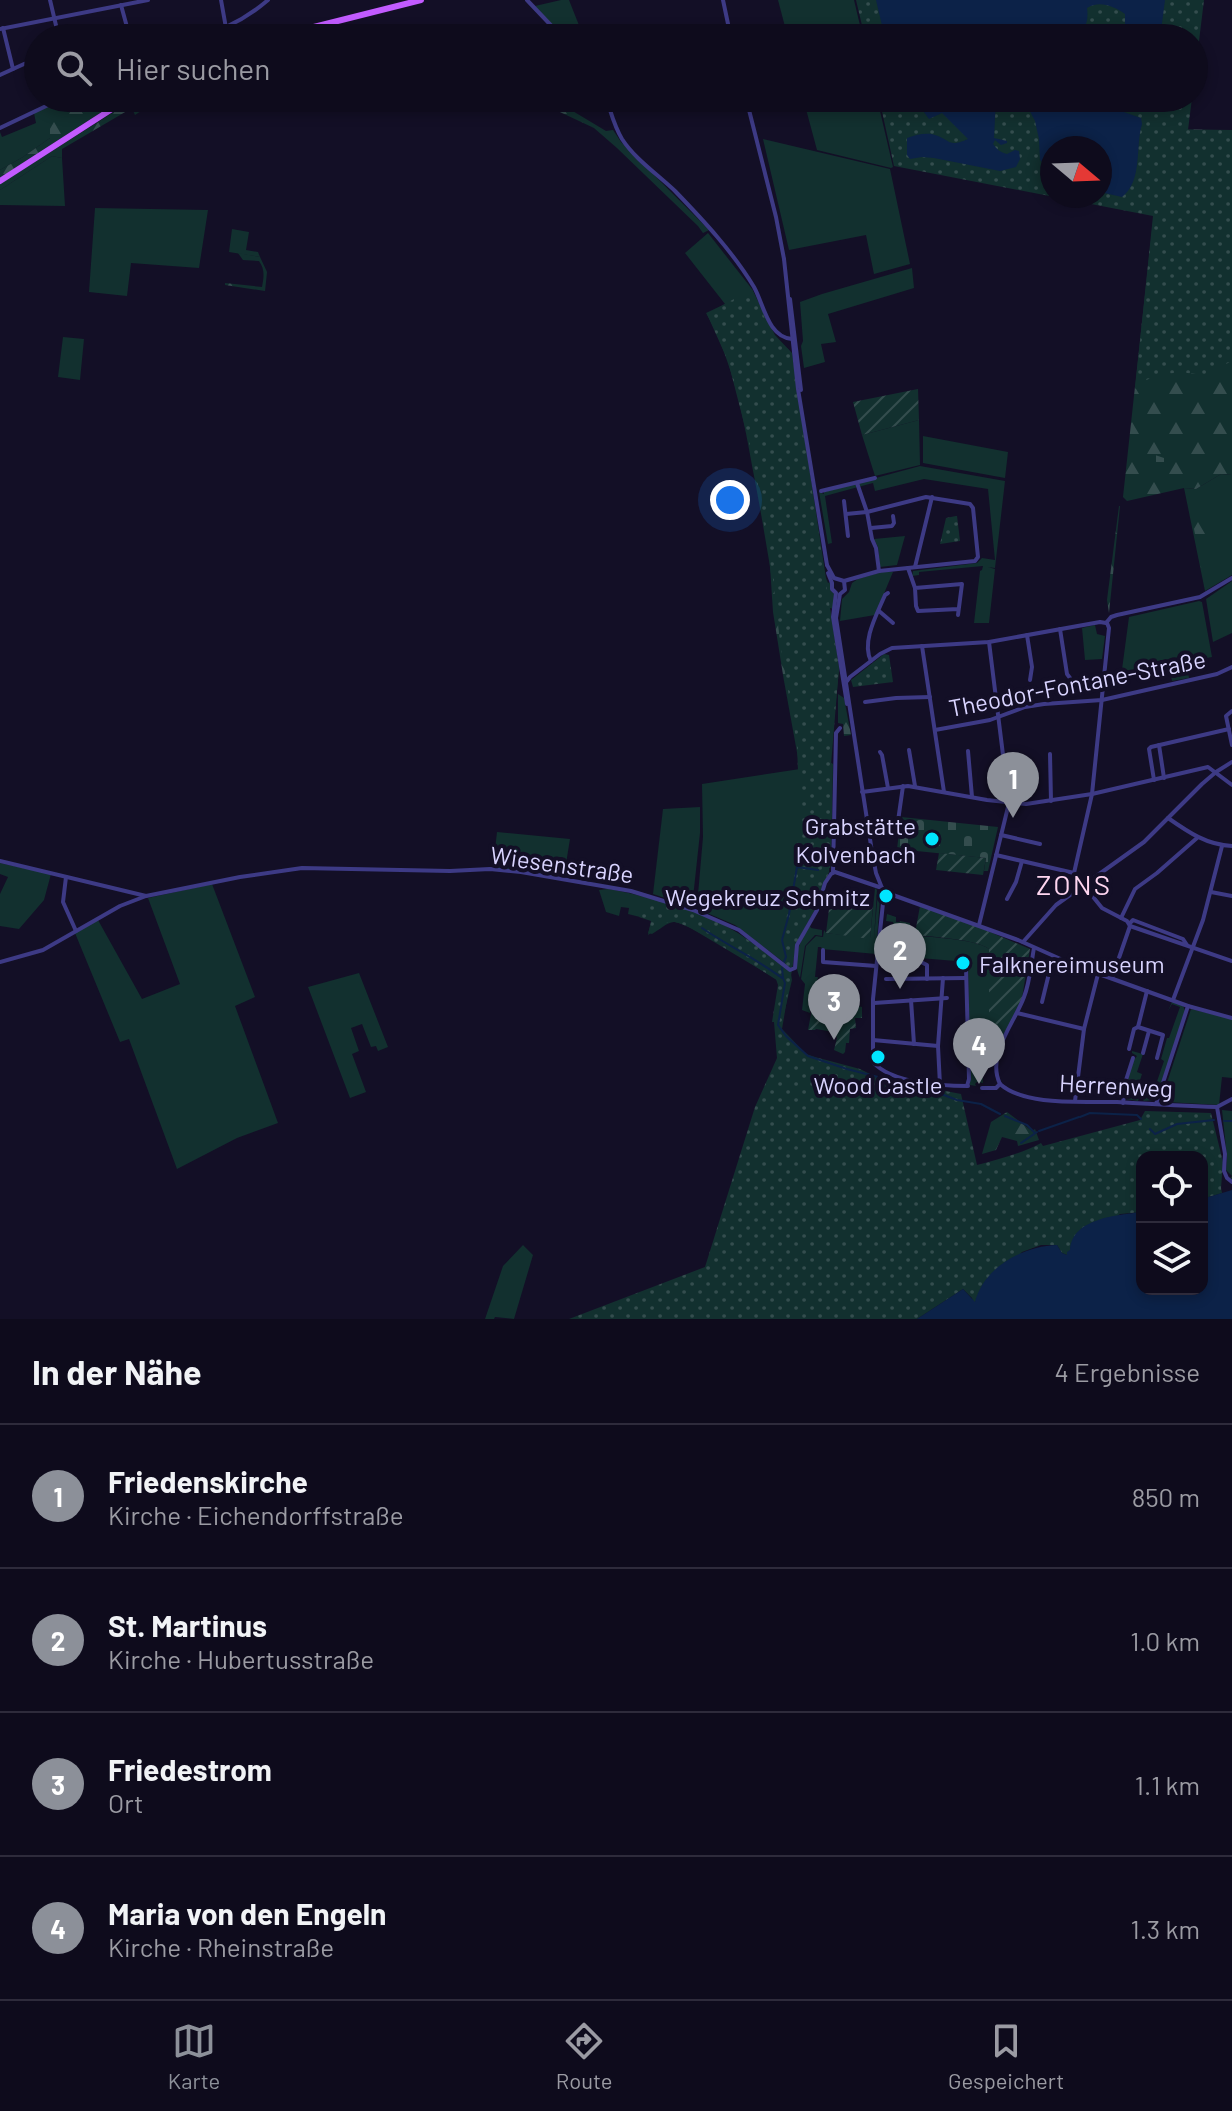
<!DOCTYPE html>
<html lang="de">
<head>
<meta charset="utf-8">
<style>
  body { margin:0; font-family:Barlow,sans-serif; background:#171425; color:#f1f3f6 }
  .controls { position:absolute; right:24px; bottom:24px; display:grid; overflow:hidden; border-radius:16px; box-shadow:0 4px 12px #0003 }
  .controls button { width:72px; height:72px; display:grid; place-items:center; padding:0; border:0; border-bottom:2px solid #2e2b3b; background:#0e0b1c; color:#f1f3f6; font:40px sans-serif }
  .compass { position:absolute; left:1040px; top:136px; width:72px; height:72px; border-radius:50%; background:#0e0b1c; box-shadow:0 4px 12px #0003; rotate:109deg }
  .you { position:absolute; left:730px; top:500px; width:28px; height:28px; margin:-20px; border:6px solid #fff; border-radius:50%; background:#1a73e8; box-shadow:0 0 0 12px #1a73e833 }
  .badge { display:grid; place-items:center; width:52px; height:52px; border-radius:50%; background:#8c9099; color:#fff; font-size:26px; font-weight:700 }
  .pin { position:absolute; translate:-50% -66px; filter:drop-shadow(0 2px 4px #0008) }
  .pin::after { content:''; position:absolute; top:42px; width:28px; height:24px; background:inherit; clip-path:polygon(0 0,100% 0,50% 100%) }
  .list { margin:0; padding:0; list-style:none }
  h2 { display:flex; justify-content:space-between; align-items:center; height:104px; margin:0; padding:0 32px; font-size:34px }
  h2 small { font-size:26px; font-weight:400; color:#9b9ba3 }
  .list li { display:grid; grid-template-columns:52px 1fr auto; gap:24px; align-items:center; box-sizing:border-box; height:144px; padding:0 32px; border-top:2px solid #2e2b3b }
  .list b { display:block; font-size:30px; white-space:nowrap }
  .list p { margin:0; font-size:26px; white-space:nowrap; color:#9b9ba3 }
  .list em { font-size:26px; font-style:normal; color:#9b9ba3 }
  .icon { flex:none; width:44px; height:44px; fill:none; stroke:currentColor; stroke-width:2; stroke-linecap:round; stroke-linejoin:round }
  .map { position:relative; flex:none; width:1232px; height:1319px; overflow:hidden }
  .search { position:absolute; background:#0e0b1c; box-shadow:0 4px 12px #0003; left:24px; right:24px; top:24px; height:88px; display:flex; align-items:center; gap:20px; box-sizing:border-box; padding:0 28px; border-radius:44px; color:#9b9ba3; font-size:30px }
  .sheet { height:680px; background:#0e0b1c }
  nav { display:flex; justify-content:space-around; align-items:center; box-sizing:border-box; height:112px; border-top:2px solid #2e2b3b; background:#0e0b1c; font-size:22px; color:#9b9ba3 }
  nav a { display:grid; justify-items:center; gap:4px }
  nav .on { color:#8c9099 }
  .map>svg:first-child { display:block }
</style>
</head>
<body>
<div class="map">
<svg width="1232" height="1319" viewBox="0 0 1232 1319">
  <defs>
    <pattern id="forest-firs" width="22" height="20" patternUnits="userSpaceOnUse" patternTransform="scale(2)"><rect width="22" height="20" fill="#12302f"/><path d="M5 1l3.5 6h-7zM16 11l3.5 6h-7z" fill="#344d4e"/></pattern>
    <pattern id="cemetery-stones" width="16" height="16" patternUnits="userSpaceOnUse" patternTransform="scale(2)"><rect width="16" height="16" fill="#12302f"/><path d="M2 7V4a2 2 0 0 1 4 0v3zM10 15v-3a2 2 0 0 1 4 0v3z" fill="#344d4e"/></pattern>
    <pattern id="park-dots" width="8" height="8" patternUnits="userSpaceOnUse" patternTransform="scale(2)"><rect width="8" height="8" fill="#12302f"/><path d="M2 2h.1M6 6h.1" fill="none" stroke="#344d4e" stroke-width="1.8" stroke-linecap="round"/></pattern>
    <pattern id="garden-furrows" width="10" height="10" patternUnits="userSpaceOnUse" patternTransform="scale(2)"><rect width="10" height="10" fill="#12302f"/><path d="M-1 1l2-2M0 10L10 0M9 11l2-2" fill="none" stroke="#344d4e"/></pattern>
  </defs>
  <rect width="100%" height="100%" fill="#130f26"/>
  <g fill="#12302f">
    <polygon points="561,0 569,0 584,38 565,38 535,6"/>
    <polygon points="778,0 854,0 863,38 788,38"/>
    <polygon points="803,98 877,98 893,167 891,168 817,150"/>
    <polygon points="50,104 50,138 23,157 0,170 0,132 2,137 36,123 34,113"/>
    <polygon points="763,139 890,169 910,264 874,274 866,235 789,250"/>
    <polygon points="52,156 62,158 65,206 0,205 0,190"/>
    <polygon points="95,208 208,210 199,268 131,263 127,296 89,292"/>
    <polygon points="232,229 249,232 246,250 258,252 260,257 229,252"/>
    <path d="M708,233L752,289L775,335L792,353L826,578L828,583L830,582L831,590L834,594L833,609L830,608L839,670L830,762L833,764L831,864L830,868H828L816,907L786,964L735,925L700,910L697,906L703,837L702,784L800,769L784,681H786C778,613 767,544 754,476C744,421 734,363 706,313L725,304L685,253Z"/>
    <polygon points="912,268 914,288 828,314 836,342 821,344 825,362 804,368 801,346 803,341 800,302 822,294"/>
    <polygon points="63,337 84,339 80,380 58,377"/>
    <polygon points="919,420 920,465 875,476 862,435"/>
    <polygon points="923,436 1008,452 1005,478 923,463"/>
    <polygon points="920,466 1005,481 995,568 988,567 995,569 989,623 974,623 980,571 982,570 983,566 919,572 919,575 912,576 913,571 977,563 982,558 995,560 988,489 924,479 875,491 873,483 825,496 832,543 828,544 819,492 824,494 824,492"/>
    <polygon points="1221,474 1232,475 1232,575 1205,591 1184,488 1196,489"/>
    <polygon points="905,536 897,565 880,567 878,547 874,539"/>
    <polygon points="882,572 893,572 875,615 840,621 842,599 849,592 852,583 858,579"/>
    <polygon points="1232,581 1232,633 1213,642 1206,599"/>
    <polygon points="1199,601 1202,602 1212,657 1186,662 1189,678 1172,681 1169,666 1121,677 1129,617"/>
    <polygon points="1095,625 1097,634 1105,636 1102,659 1085,660 1082,628"/>
    <polygon points="700,807 700,833 692,907 653,894 663,809"/>
    <polygon points="497,832 570,839 564,876 493,867"/>
    <polygon points="0,863 51,874 44,900 19,929 0,926 0,894 8,877 0,874"/>
    <polygon points="212,884 255,997 235,1006 278,1123 237,1138 177,1169 129,1039 120,1042 75,933 98,920 142,999 180,984 148,898"/>
    <polygon points="875,888 877,890 874,939 878,891 880,897 876,954 822,949 821,947 818,947 815,977 818,977 816,986 819,987 816,994 821,999 814,998 814,984 810,1013 802,1010 805,984 801,979 806,946 816,936 823,937 824,930 826,933 870,938"/>
    <path d="M608,889C647,895 709,915 742,936C759,947 775,961 791,974L792,980L783,1018L778,981L775,979C760,969 687,922 674,922C667,922 658,931 652,934L648,933L652,920L628,914L629,908L621,907L619,916L606,912L599,890Z"/>
    <path d="M887,914L896,917V922H900L894,934C915,936 976,938 989,949V1047L984,1046L982,1042L983,1083L977,1082L975,1084L976,1086L970,1085L968,962L895,956L897,940L899,939L883,938V935L887,936L889,931L891,932L894,926L893,922L886,921Z"/>
    <path d="M810,926L811,928L822,930V936L815,935L805,946L800,978C792,960 799,941 810,926Z"/>
    <polygon points="359,973 388,1047 378,1051 376,1046 371,1047 362,1024 351,1028 359,1051 352,1054 366,1092 350,1098 308,987"/>
    <polygon points="1172,1002 1183,1005 1185,1011 1156,1100 1144,1101 1142,1099 1143,1093 1149,1095 1150,1092 1153,1093 1164,1061 1161,1059 1167,1038 1169,1038 1180,1007 1172,1004 1168,1011"/>
    <polygon points="1191,1009 1232,1019 1232,1078 1222,1077 1219,1105 1166,1102 1161,1101"/>
    <polygon points="1132,1051 1143,1054 1137,1072 1142,1074 1138,1086 1132,1085 1130,1091 1137,1094 1138,1091 1141,1092 1138,1101 1125,1099 1131,1063 1137,1056 1132,1053"/>
    <polygon points="1222,1110 1232,1111 1232,1179 1230,1178 1232,1176 1226,1170 1227,1157"/>
    <polygon points="523,1245 533,1255 514,1319 495,1317 494,1319 485,1319 503,1266"/>
  </g>
  <g fill="url(#forest-firs)">
    <polygon points="332,26 390,38 287,38"/>
    <polygon points="68,98 123,98 0,178 0,170 23,157 50,138 50,106"/>
    <polygon points="136,98 150,98 147,107 135,115 132,108 62,149 62,158 52,156 0,190 0,184"/>
    <polygon points="530,98 551,98 606,131 613,130 621,142 709,230 703,233 698,226 617,148 594,128"/>
    <polygon points="1163,129 1232,130 1232,475 1221,474 1196,489 1184,488 1127,501 1123,497"/>
    <path d="M238,253L260,257L267,272L265,291L225,285V283L262,287C264,277 265,269 259,261L243,260Z"/>
    <polygon points="1188,495 1191,495 1197,517 1208,536 1202,536 1198,539 1205,563 1201,568"/>
    <polygon points="1119,506 1120,506 1109,613 1107,600"/>
    <polygon points="768,535 787,681 784,681 773,612"/>
    <polygon points="838,694 844,698 851,735 844,736 843,724 838,723"/>
    <polygon points="1007,1112 1032,1131 1035,1129 1039,1140 1018,1146 1017,1141 1002,1137 996,1150 982,1154 991,1122"/>
  </g>
  <g fill="url(#cemetery-stones)">
    <path d="M1155,455L1170,460L1172,465L1168,475L1163,478L1151,474C1147,467 1149,461 1155,455Z"/>
    <polygon points="901,817 998,827 988,871 984,871 986,858 897,849"/>
  </g>
  <g fill="url(#park-dots)" fill-rule="evenodd">
    <polygon points="856,0 1204,0 1194,82 1194,38 865,38"/>
    <path d="M879,98H1192L1188,130H1232V361L1204,375L1179,372L1156,376L1144,381L1135,389L1153,216L894,166ZM1052,148H1100V196H1052Z"/>
    <path d="M752,289L773,337L789,350L791,355L839,667L831,765L829,872L815,909L801,933L796,946L782,1029L806,1054L815,1057L860,1069L872,1075L894,1081L961,1094L977,1165C1000,1159 1020,1154 1041,1143L1043,1146L1140,1120L1145,1111L1211,1113L1223,1162L1221,1188L1222,1193L1202,1199V1157H1142V1212L1120,1214L1067,1255L1062,1253L1057,1245H1041L1022,1252L975,1302H973L972,1298L963,1289L917,1319H569L705,1267L755,1107L777,1058L774,1022H772L778,985L776,979L689,927C666,917 667,922 648,935L651,921L639,917L651,899C665,902 680,905 694,911C726,923 754,943 781,964L785,957L781,940L787,915L800,823L797,745L780,642L773,579L752,454L728,361L707,314Z"/>
    <polygon points="956,516 957,516 960,541 940,544 946,518"/>
    <polygon points="884,654 889,655 893,682 853,687 851,680"/>
  </g>
  <g fill="url(#garden-furrows)">
    <polygon points="918,389 919,420 862,435 853,402"/>
    <polygon points="939,853 986,858 983,875 936,870"/>
    <polygon points="830,901 873,905 870,939 826,933"/>
    <path d="M920,906L976,926L1030,949L1022,998L998,1048L989,1047V949C976,938 914,935 894,934L896,927H899L900,921L910,923V928H916Z"/>
    <polygon points="814,998 862,1007 862,1018 855,1018 856,1028 850,1029 849,1043 846,1043 845,1052 843,1054 834,1050 837,1038 834,1032 816,1029 815,1030 808,1030"/>
  </g>
  <g fill="#0c2248">
    <path d="M876,0H1165L1160,38H1125V14C1114,6 1099,0 1087,8C1089,21 1085,34 1072,38H885Z"/>
    <path d="M919,98H996L994,138L1007,141V143L1001,145L995,140L993,144C997,149 999,152 1007,154L1015,150L1019,151L1020,159L1016,167L1000,171L934,158L922,157L910,159L907,155V138C915,135 927,132 935,135C951,140 948,148 968,139L942,113L929,119L921,108Z"/>
    <path d="M1023,98H1089L1092,101L1141,118L1142,124C1135,147 1143,181 1122,197L1100,192V148H1052V172L1040,160L1039,139L1035,121Z"/>
    <path d="M1232,1190V1319H917L963,1289L975,1302C984,1267 1023,1246 1057,1245L1062,1253L1067,1255V1252L1070,1250C1072,1218 1118,1215 1142,1212V1289H1202V1199Z"/>
  </g>
  <g fill="none" stroke-linecap="round" stroke-linejoin="round">
    <g stroke="#0c2248" stroke-width="2">
      <path d="M702,928C728,946 757,959 782,978"/>
      <polyline points="783,964 786,957 782,940 789,914 797,867 818,870"/>
      <polyline points="782,968 783,978 785,983 778,1025 786,1036 808,1056 847,1069 936,1092 957,1100 981,1104 1000,1114"/>
      <polyline points="1005,1116 1027,1125 1035,1133"/>
      <polyline points="1080,1117 1090,1113 1137,1115 1141,1119"/>
      <polyline points="1224,1121 1232,1121"/>
      <polyline points="1150,1129 1155,1134 1177,1124 1214,1120"/>
      <polyline points="1039,1131 1079,1117"/>
      <polyline points="1021,1143 1037,1132"/>
    </g>
    <g stroke="#3d3a85" stroke-width="4">
      <polyline points="50,0 59,38"/>
      <polyline points="221,0 226,28"/>
      <polyline points="527,0 563,38"/>
      <polyline points="723,0 731,38"/>
      <polyline points="121,5 130,38"/>
      <polyline points="3,28 13,69"/>
      <polyline points="0,29 148,0"/>
      <path d="M194,38C223,31 246,19 268,0"/>
      <polyline points="0,75 24,64 38,61"/>
      <path d="M606,98C611,112 614,126 622,139C635,159 657,174 675,191C703,220 733,252 754,287C764,305 768,337 792,339"/>
      <polyline points="746,98 776,217 784,259"/>
      <polyline points="0,128 63,98"/>
      <polyline points="784,259 798,389 827,565"/>
      <polyline points="790,299 801,390"/>
      <polyline points="857,483 867,512 872,539 876,548 879,571"/>
      <polyline points="821,491 875,478"/>
      <polyline points="844,501 848,536"/>
      <polyline points="871,528 892,526 894,523 893,516"/>
      <path d="M827,565L834,578L844,581L845,590L840,594L836,618L872,852L876,873L882,888L883,903L873,999V1062C891,1083 941,1086 968,1086"/>
      <polyline points="915,567 932,497"/>
      <polyline points="908,568 915,588"/>
      <polyline points="828,573 832,583 832,589 836,593 833,617 847,704"/>
      <polyline points="844,581 879,571 975,561 978,557 973,508 970,504 926,497 867,512 846,514"/>
      <polyline points="879,611 893,623"/>
      <polyline points="958,615 962,584 915,588 916,606 918,611 958,609"/>
      <polyline points="1060,629 1067,674 1070,678"/>
      <polyline points="1027,635 1032,667 1030,680"/>
      <polyline points="922,646 944,792"/>
      <path d="M871,661C861,642 877,614 885,595L888,593"/>
      <polyline points="847,681 850,677 880,654 892,648 989,642 1100,622 1106,623 1111,617 1117,615 1200,597 1232,578"/>
      <polyline points="865,702 896,698 930,697"/>
      <polyline points="1232,711 1226,716 1232,745"/>
      <polyline points="935,730 990,720 1025,707 1044,704 1102,700 1217,674 1232,667"/>
      <polyline points="1159,745 1164,778"/>
      <polyline points="909,750 915,786"/>
      <polyline points="968,751 972,797"/>
      <polyline points="880,752 882,755 888,788"/>
      <polyline points="1050,754 1051,801"/>
      <polyline points="1154,780 1149,749 1151,747 1229,729"/>
      <polyline points="862,792 908,786 987,800 1026,804 1092,794 1208,767 1232,785"/>
      <path d="M1168,818C1188,832 1207,845 1232,846"/>
      <polyline points="876,829 897,828 903,786"/>
      <polyline points="1001,835 1040,844"/>
      <polyline points="996,855 1074,873"/>
      <polyline points="0,861 146,896 240,877 302,868 450,871 490,869 521,872 631,891 693,910 739,930 790,970 795,968 797,945 817,910 825,883 831,874 835,872 882,888 890,894 1018,940 1074,965 1188,1006 1232,1018"/>
      <polyline points="833,872 836,733 840,728"/>
      <polyline points="1074,873 1092,794 1109,628 1107,623"/>
      <polyline points="1074,873 1102,908 1127,921 1130,926 1232,961"/>
      <polyline points="66,877 63,902 76,931"/>
      <polyline points="1211,892 1232,896"/>
      <polyline points="1007,899 1016,882 1022,861"/>
      <polyline points="1121,918 1135,889 1157,873 1197,838"/>
      <polyline points="1130,923 1133,920 1183,939 1187,945"/>
      <polyline points="979,925 1009,803 989,642"/>
      <polyline points="1023,942 1056,905 1144,842 1202,784 1216,772 1232,762"/>
      <polyline points="823,950 823,962 876,966"/>
      <polyline points="878,955 915,959 927,965 927,979"/>
      <polyline points="0,962 43,950 120,906 146,896"/>
      <polyline points="966,967 969,1079 967,1086"/>
      <polyline points="1112,978 1130,926"/>
      <polyline points="886,979 966,978"/>
      <polyline points="1147,991 1138,1027 1163,1035 1157,1058"/>
      <polyline points="911,1000 914,1044"/>
      <polyline points="1173,1000 1203,920 1222,846"/>
      <polyline points="1042,1002 1053,957"/>
      <polyline points="874,1003 947,998"/>
      <polyline points="1017,1013 1084,1029"/>
      <polyline points="873,1040 938,1046"/>
      <polyline points="1129,1049 1134,1029 1138,1027"/>
      <polyline points="1143,1053 1149,1031"/>
      <path d="M1000,1084C1026,1107 1084,1101 1117,1102C1150,1104 1184,1106 1217,1107L1232,1099"/>
      <path d="M1000,1084C986,1055 1014,1024 1024,997C1030,982 1031,964 1034,948"/>
      <polyline points="940,1085 938,1046 943,978"/>
      <polyline points="982,1088 996,1088 1000,1084"/>
      <polyline points="1075,1101 1084,1029 1098,974"/>
      <polyline points="1123,1103 1126,1080 1133,1058"/>
      <polyline points="1156,1104 1188,1006"/>
      <polyline points="1217,1107 1225,1154 1224,1171 1227,1178 1232,1182"/>
    </g>
    <g stroke="#c25bff" stroke-width="6">
      <polyline points="270,38 421,0"/>
      <polyline points="0,181 129,98"/>
    </g>
  </g>
  <g fill="#00e5ff" stroke="#130f26" stroke-width="3">
    <circle cx="932" cy="839" r="8"/>
    <circle cx="886" cy="896" r="8"/>
    <circle cx="963" cy="963" r="8"/>
    <circle cx="878" cy="1057" r="8"/>
  </g>
  <g text-anchor="middle" dominant-baseline="central" stroke-width="8" stroke-linejoin="round" paint-order="stroke">
    <g font-size="24" fill="#d9d4ff" stroke="#130f26">
      <text transform="translate(1077 683) rotate(-11)">Theodor-Fontane-Straße</text>
      <text transform="translate(562 864) rotate(8)">Wiesenstraße</text>
      <text transform="translate(1116 1085) rotate(3)">Herrenweg</text>
    </g>
    <g font-size="24" fill="#d9d4ff" stroke="#130f26" text-anchor="end">
      <text x="916" y="825">Grabstätte<tspan x="916" dy="28">Kolvenbach</tspan></text>
      <text x="870" y="896">Wegekreuz Schmitz</text>
      <text x="979" y="963" text-anchor="start">Falknereimuseum</text>
      <text x="878" y="1084" text-anchor="middle">Wood Castle</text>
    </g>
    <g font-size="28" letter-spacing="2" fill="#ffd6f0" stroke="#130f26">
      <text x="1074" y="884">ZONS</text>
    </g>
  </g>
</svg>
<div class="controls">
<button><svg class="icon" aria-label="locate" viewBox="0 0 24 24"><circle cx="12" cy="12" r="6"/><path d="M12 2v4M12 18v4M2 12h4M18 12h4"/></svg></button>
<button><svg class="icon" aria-label="layers" viewBox="0 0 24 24"><path d="M12 4l9 5-9 5-9-5zM3 14l9 5 9-5"/></svg></button>
</div>
<svg class="compass" viewBox="-18 -18 36 36"><path d="M0-13l5 13h-10z" fill="#e53935"/><path d="M0 13l5-13h-10z" fill="#9b9ba3"/></svg>
<div class="you"></div>
<div class="pin badge" style="left:1013px;top:818px">1</div>
<div class="pin badge" style="left:900px;top:989px">2</div>
<div class="pin badge" style="left:834px;top:1040px">3</div>
<div class="pin badge" style="left:979px;top:1084px">4</div>
<div class="search"><svg class="icon" aria-label="search" viewBox="0 0 24 24"><circle cx="10" cy="10" r="6"/><path d="M15 15l6 6"/></svg>Hier suchen</div>
</div>
<section class="sheet">
<h2>In der Nähe<small>4 Ergebnisse</small></h2>
<ul class="list">
<li><span class="badge">1</span><div><b>Friedenskirche</b><p>Kirche · Eichendorffstraße</p></div><em>850 m</em></li>
<li><span class="badge">2</span><div><b>St. Martinus</b><p>Kirche · Hubertusstraße</p></div><em>1.0 km</em></li>
<li><span class="badge">3</span><div><b>Friedestrom</b><p>Ort</p></div><em>1.1 km</em></li>
<li><span class="badge">4</span><div><b>Maria von den Engeln</b><p>Kirche · Rheinstraße</p></div><em>1.3 km</em></li>
</ul>
</section>
<nav>
<a class="on"><svg class="icon" aria-label="map" viewBox="0 0 24 24"><path d="M3 6l6-2 6 2 6-2v14l-6 2-6-2-6 2zM9 4v14M15 6v14"/></svg>Karte</a>
<a><svg class="icon" aria-label="directions" viewBox="0 0 24 24"><path d="M12 3l9 9-9 9-9-9zM9 14v-3h6M13 9l2 2-2 2"/></svg>Route</a>
<a><svg class="icon" aria-label="saved" viewBox="0 0 24 24"><path d="M7 4h10v16l-5-4-5 4z"/></svg>Gespeichert</a>
</nav>
</body>
</html>
